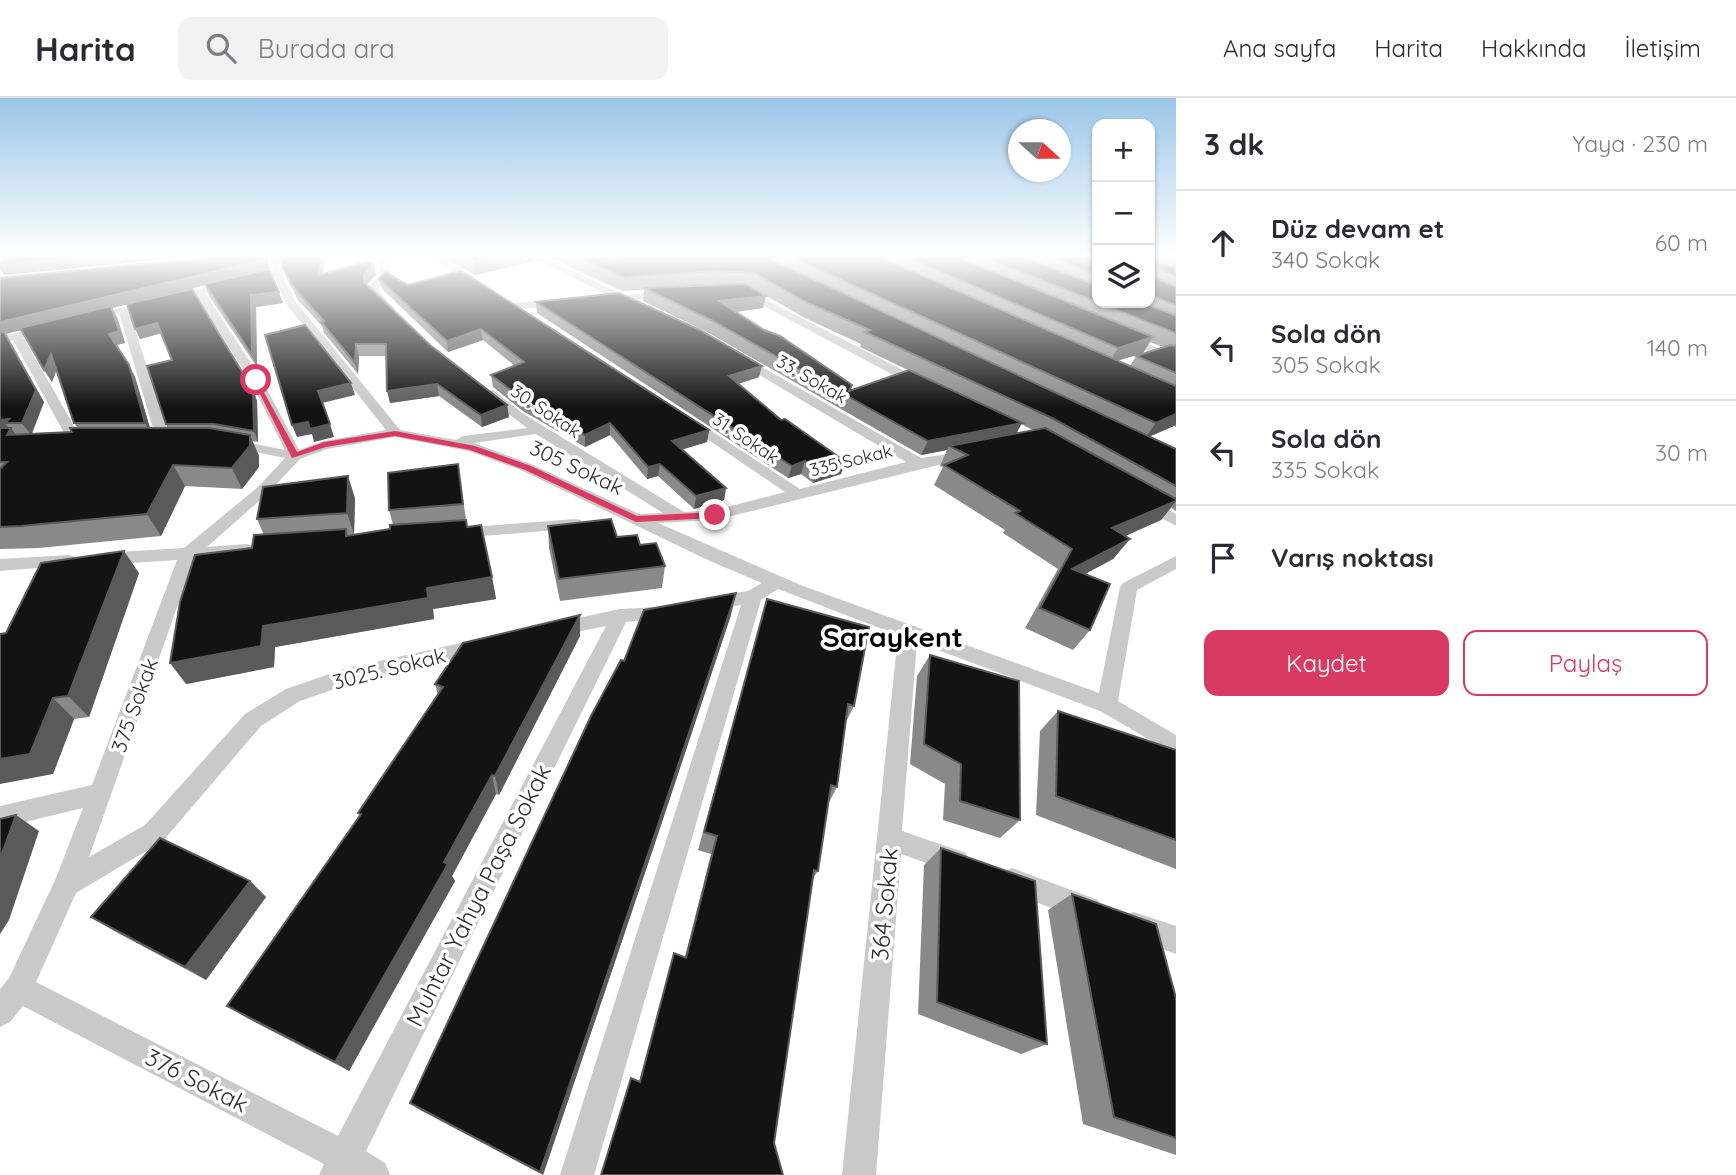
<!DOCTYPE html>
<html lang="tr">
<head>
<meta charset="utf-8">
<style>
  body { margin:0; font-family:Quicksand,sans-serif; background:#f2f2f3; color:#2b2b33 }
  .controls { position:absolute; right:21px; top:21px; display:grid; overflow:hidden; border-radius:14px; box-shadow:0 2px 5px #0004 }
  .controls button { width:63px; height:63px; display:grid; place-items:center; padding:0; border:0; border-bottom:2px solid #e1e1e2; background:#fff; color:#2b2b33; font:35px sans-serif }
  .compass { position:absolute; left:1008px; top:21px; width:63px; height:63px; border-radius:50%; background:#fff; box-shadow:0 2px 5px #0004; rotate:111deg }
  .stop { position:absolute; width:21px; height:21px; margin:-16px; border:5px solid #d83a62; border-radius:50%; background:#fff }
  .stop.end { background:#d83a62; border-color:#fff; box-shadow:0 2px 7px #0008 }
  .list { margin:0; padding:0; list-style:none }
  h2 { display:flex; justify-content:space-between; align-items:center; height:91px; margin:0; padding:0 28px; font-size:30px }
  h2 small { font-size:23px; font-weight:400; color:#7c7c81 }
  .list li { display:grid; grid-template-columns:46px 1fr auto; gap:21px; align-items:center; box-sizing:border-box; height:105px; padding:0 28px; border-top:2px solid #e1e1e2 }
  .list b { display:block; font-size:26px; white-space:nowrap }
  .list p { margin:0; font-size:23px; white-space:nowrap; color:#7c7c81 }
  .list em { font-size:23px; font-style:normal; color:#7c7c81 }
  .actions { display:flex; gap:14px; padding:21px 28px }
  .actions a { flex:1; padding:16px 0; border:2px solid #d83a62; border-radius:14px; text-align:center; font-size:24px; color:#d83a62 }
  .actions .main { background:#d83a62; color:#fff }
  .icon { flex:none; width:38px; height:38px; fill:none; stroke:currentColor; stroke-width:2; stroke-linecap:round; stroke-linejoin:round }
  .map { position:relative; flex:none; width:1176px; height:1077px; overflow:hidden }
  header { display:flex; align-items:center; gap:42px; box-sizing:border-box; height:98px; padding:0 35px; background:#fff; border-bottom:2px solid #e1e1e2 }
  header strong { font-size:33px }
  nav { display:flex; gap:38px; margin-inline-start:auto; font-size:24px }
  .search { width:490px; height:63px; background:#f2f2f3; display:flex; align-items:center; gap:18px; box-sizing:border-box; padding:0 24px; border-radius:14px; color:#7c7c81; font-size:26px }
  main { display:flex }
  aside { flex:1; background:#fff }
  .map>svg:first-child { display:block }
</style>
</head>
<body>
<header>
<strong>Harita</strong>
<div class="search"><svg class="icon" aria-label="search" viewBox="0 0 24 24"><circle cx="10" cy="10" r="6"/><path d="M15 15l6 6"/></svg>Burada ara</div>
<nav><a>Ana sayfa</a><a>Harita</a><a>Hakkında</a><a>İletişim</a></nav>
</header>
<main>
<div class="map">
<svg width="1176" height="1077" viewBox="0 0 1176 1077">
  <rect width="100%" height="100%" fill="#fff"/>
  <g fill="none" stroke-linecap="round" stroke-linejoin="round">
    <g fill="#c9c9c9" fill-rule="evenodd">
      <path d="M270,158H280L284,182L296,204L400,332L456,342L463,338L527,330L482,295L493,292L522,315L684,414L715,412L785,394L682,324V318L687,317L800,391L906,364L734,262V256L738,255L921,360L975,352V358L715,422L658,425L803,488L1099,595L1120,489L1123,485L1176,458V471L1137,492L1118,603L1176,637V657L1100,613L917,544L902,733L966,755L970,764L966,773L957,776L901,756L876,1077H842L898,537L778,491L761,502L594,1077H560L741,507L709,513L700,506L709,499L748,493L762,485L712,464L523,373L469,353L395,339L327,351L300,361L268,395L207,449L247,446L253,448L255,452L253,456L194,461L89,759L145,727L245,616L286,591L344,571L483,540L490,542L493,547L490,552L346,587L300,603L261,628L163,743L76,795L36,884L338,1038L606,528L557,538L547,531L550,526L620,511L676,508L678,513L676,518L626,524L366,1053L385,1065L390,1077H319L324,1066L23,908L10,924L0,929V891L9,880L56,780L83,710L0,730V708L92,687L177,462L102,467L93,461L102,455L184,450L258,389L285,360L230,349L223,345L230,341L285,352L250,282L196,197L129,213L171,344L164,348L157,344L119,215L89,222L84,219L273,173ZM274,179L287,207L386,332L324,343L299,352L262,282L205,195ZM536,336L663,415L639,416L533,367L474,345Z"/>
      <polygon points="380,158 390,158 390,177 378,191 395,212 390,215 367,191 380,177"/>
      <path d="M421,158C445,158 467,172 484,188L475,190L446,169Z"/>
      <polygon points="529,158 541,158 624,197 670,193 675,196 670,199 601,204 601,200 610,198"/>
      <polygon points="741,189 926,284 928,287 918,290 737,194 737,190"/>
      <polygon points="565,203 565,207 561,208 512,211 507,208 512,205"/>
      <polygon points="46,227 50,228 50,232 23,239 82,342 80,345 68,342 13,242 0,245 0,239"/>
      <polygon points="1125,237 1176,257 1176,265 1121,242 1121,238"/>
      <polygon points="1144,399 1176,416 1176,428 1138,407 1136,404"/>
      <polygon points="575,421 581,422 581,430 458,440 450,435 458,430"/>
      <polygon points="69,457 75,459 78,463 75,467 0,473 0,461"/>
      <polygon points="1012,770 1098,802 1102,811 1098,820 1089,824 1003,792 999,783 1003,774"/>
      <polygon points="1134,814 1176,828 1176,856 1124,837 1121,827 1124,817"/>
    </g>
  </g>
  <g fill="#898989" fill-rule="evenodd">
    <polygon points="440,158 534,158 534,163 475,177"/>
    <path d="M547,158H1097V205H1150V158H1176V329L1174,328L1150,338L1176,350V413L1171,410L1161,422L1125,438L1130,441L1113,461L1085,476L1090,532L1073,552L1025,530L1058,471L1003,435L1005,432L934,387L943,369L940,368L947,352L921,357L709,235L643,203L644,192L622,193ZM713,186L724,187L681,189ZM750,189H751L805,220L861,246L860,249L908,272L851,293L852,287L736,214L763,210L766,198ZM1150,244L1163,249L1136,258L1130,268L1117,263L1143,255ZM1021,326L1033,332L1016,335Z"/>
    <path d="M269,164L270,171H269L283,205L256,209L257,269L209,198L205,187L112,210L117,219L125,245L116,247L135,279L150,330H168L166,326L172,262L161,235L140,241L127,206L253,292L257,303L258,344L252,343L259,358V369L242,391L185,388L161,438L39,450L0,451V180ZM21,232L52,284L57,272L74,325L78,330L72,334L32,336L44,304L5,236Z"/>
    <polygon points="374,167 376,177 366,187 430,247 507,307 509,319 482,329 439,298 390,305 386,258 359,258 358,276 324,235 322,228 298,202 287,181 283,171 323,176"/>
    <polygon points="379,181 408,187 709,332 707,344 682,351 726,390 724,402 694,411 658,378 647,381 610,337 585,349 523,313 493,289 491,277 515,268 483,242 448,254 382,191"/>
    <polygon points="536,204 759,279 739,286 841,376 813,385 801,376 788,380 537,215"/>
    <polygon points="461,388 467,428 492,479 496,501 433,511 434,521 275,549 274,569 186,586 252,450 264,437 257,421 355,400 354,436 348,437 348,438 390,431 393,427 389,412"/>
    <polygon points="548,428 617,439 640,447 665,468 662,490 560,503 549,450"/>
    <polygon points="139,475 89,619 74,621 53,676 6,535"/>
    <polygon points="767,501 854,608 846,624 837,689 828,706 818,773 813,780 774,1045 639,984 674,855 685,859 711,756 698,752"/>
    <polygon points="580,517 580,538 499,697 496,696 452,778 455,783 349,973 247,920 227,908 360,718 358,715 438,597 435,586"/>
    <polygon points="731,517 655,745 543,1077 420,1012 410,1005 624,563"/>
    <polygon points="930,557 1020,722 1000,740 943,722 945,686 910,666 917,578"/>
    <polygon points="1058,613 1176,652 1176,771 1036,717 1040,633"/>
    <polygon points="941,750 1047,946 1021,956 918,916 924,767"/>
    <polygon points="250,783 266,799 206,882 116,834 91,819"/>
    <polygon points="1072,796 1176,900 1176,1057 1083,1026 1048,812"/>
  </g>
  <g fill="#5a5a5a">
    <polygon points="91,158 202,158 4,177 0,170 0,167"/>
    <polygon points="267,158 270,171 112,210 117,219 125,245 116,247 109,236 112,210 5,236 44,304 31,337 22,325 0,237 0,224"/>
    <polygon points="321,158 324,158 322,187 319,177"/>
    <polygon points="496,158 534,158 534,163 475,177 474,163"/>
    <polygon points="604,158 640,158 603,171"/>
    <polygon points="374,167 376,177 366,187 364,184 364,177"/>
    <polygon points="279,194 283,205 256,209 257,269 252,257 251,197"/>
    <polygon points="766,198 763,210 718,216 719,203"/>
    <polygon points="157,225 162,235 140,241 135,231"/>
    <polygon points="481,231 483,242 448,254 447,243"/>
    <polygon points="1153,239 1143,255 1109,265 1118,250"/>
    <polygon points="356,246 359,258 358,276 355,265"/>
    <polygon points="51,256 58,267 52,284 44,272"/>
    <polygon points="129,267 135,279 152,337 145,325"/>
    <polygon points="762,268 759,279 727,289 729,278"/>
    <polygon points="351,285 355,297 322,305 318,293"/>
    <polygon points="437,286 439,298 390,305 387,293"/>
    <polygon points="253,292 257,303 258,344 254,333"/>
    <polygon points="507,307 509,319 482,329 481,317"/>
    <polygon points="1176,316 1176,326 1174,328 1144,341 1156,325"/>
    <polygon points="9,321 5,325 10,332 11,330 26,351 0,336 0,322"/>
    <polygon points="308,324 330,326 334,339 314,344 312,336 297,339 292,327"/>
    <polygon points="610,325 610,337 585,349 585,337"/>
    <polygon points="1022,325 1014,340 949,348 947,352 921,357 928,343"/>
    <polygon points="709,332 707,344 671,355 672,343"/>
    <polygon points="250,337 259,358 259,369 242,391 232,370"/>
    <polygon points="805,363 801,376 788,380 792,368"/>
    <polygon points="846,364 841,376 813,385 816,372"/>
    <polygon points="660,366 658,378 647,381 648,369"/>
    <polygon points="173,367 185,388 161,438 147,416"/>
    <polygon points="348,378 355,400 354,436 347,415"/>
    <polygon points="726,390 724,402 694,411 696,398"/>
    <polygon points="1176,403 1161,422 1096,451 1112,430"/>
    <polygon points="1130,441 1113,461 1057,491 1072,471"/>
    <polygon points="124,453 139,475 89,619 68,598"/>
    <polygon points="492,479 496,501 433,511 434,521 275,549 274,569 186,586 170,565 263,528 427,490"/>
    <polygon points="736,495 731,517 655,745 543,1077 540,1074"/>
    <polygon points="580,517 580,538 499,697 495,678"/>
    <polygon points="53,600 74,621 53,676 0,686 0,661"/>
    <polygon points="492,677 496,696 452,778 455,783 349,973 335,964"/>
    <polygon points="16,717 39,733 9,822 0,836 0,761"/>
    <polygon points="250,783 266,799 206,882 185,869"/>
  </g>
  <g fill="#131313" stroke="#5a5a5a" stroke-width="2">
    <polygon points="8,158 91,158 0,167 0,165"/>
    <polygon points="222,158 266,158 267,161 0,224 0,180"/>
    <polygon points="281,158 321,158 319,177 368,163 374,167 364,177 364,184 430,247 507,307 481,317 437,286 387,293 386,246 356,246 355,265 321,224 324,223 295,191 283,171"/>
    <polygon points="464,158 496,158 474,163"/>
    <polygon points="576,158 606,158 612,162 624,158 764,158 1176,351 1176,388 1052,320 865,234 870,232 808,205 754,175 715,173 623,179"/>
    <polygon points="789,158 878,158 1176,288 1176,316 1156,325"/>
    <polygon points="904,158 955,158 1153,239 1118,250"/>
    <polygon points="981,158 1024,158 1097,188 1097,204"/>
    <polygon points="1048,158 1097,159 1097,177"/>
    <polygon points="1150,158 1157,158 1157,165 1176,170 1176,178 1159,171 1156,172 1156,180 1176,189 1176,207 1150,197"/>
    <polygon points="269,171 279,194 251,197 252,257 205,186"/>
    <polygon points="460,173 471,179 709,332 672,343 726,390 696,398 660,366 648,369 610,325 585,337 523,301 491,277 524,264 481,231 447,243 379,181 385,174 408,187"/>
    <polygon points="745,186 766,198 719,203 764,232 780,238 852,287 849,293 909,272 1022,325 928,343 711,222 644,190"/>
    <polygon points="192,191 253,292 254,333 214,326 166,326 147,268 172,262 157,225 135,231 127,206"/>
    <polygon points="619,195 700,232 762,268 729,278 781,322 785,321 846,364 816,372 805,363 792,368 536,204"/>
    <polygon points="1099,205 1143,205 1175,217 1176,216 1176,235"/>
    <polygon points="111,208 119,233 109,236 129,267 145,325 74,325 51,256 44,272 20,230"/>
    <polygon points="305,227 351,285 318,293 330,326 310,331 308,324 292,327 265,237"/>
    <polygon points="0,234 4,234 36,292 22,325 5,325 9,321 0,322"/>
    <polygon points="1171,247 1176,248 1176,275 1136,258"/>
    <polygon points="0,330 11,330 7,337 72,334 70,330 209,330 250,337 250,348 232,370 173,367 147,416 21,428 0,429 0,371 7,364 0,364"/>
    <polygon points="1045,330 1176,401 1176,403 1112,430 1130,441 1072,471 1110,486 1090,532 1040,510 1072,451 1015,415 1020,413 944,367 968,357 949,348"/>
    <polygon points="458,366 463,406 389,412 388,375"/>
    <polygon points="348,378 347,415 257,421 263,389"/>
    <polygon points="611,421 617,439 637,437 640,447 656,445 665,468 559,481 548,428"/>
    <polygon points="466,422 467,429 481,427 492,479 427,490 428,500 263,528 261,548 170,565 180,504 195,457 252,450 254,437 346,431 346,438 390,431 390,427"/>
    <polygon points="124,453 68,598 53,600 30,656 0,661 0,536 6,535 41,465"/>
    <polygon points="736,495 658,727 540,1074 410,1005 591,618 621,562 624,563 644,512"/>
    <polygon points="767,501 869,529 854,608 848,606 837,689 831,687 818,773 814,772 774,1045 783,1077 601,1077 631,980 640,984 674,855 686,860 717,738 704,734"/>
    <polygon points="580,517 495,678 492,677 444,764 448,766 335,964 227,908 361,716 358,715 443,589 435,586 463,545"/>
    <polygon points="930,557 1019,583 1020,722 960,703 961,666 924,646"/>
    <polygon points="1058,613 1176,652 1176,742 1056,698"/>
    <polygon points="16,717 0,761 0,721"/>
    <polygon points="160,740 250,783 185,869 91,819"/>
    <polygon points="941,750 1035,783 1047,946 937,904"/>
    <polygon points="1072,796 1156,826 1176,900 1176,1040 1114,1019"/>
  </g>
  <linearGradient id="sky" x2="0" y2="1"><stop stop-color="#9bc6e8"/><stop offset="0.51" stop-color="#fff"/><stop offset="1" stop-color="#fff" stop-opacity="0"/></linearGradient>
  <rect width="1176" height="309" fill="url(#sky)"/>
  <polygon fill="#d83a62" points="256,280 297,354 324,344 395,333 475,348 531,368 637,418 715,414 720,417 715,420 636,424 525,372 470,352 395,338 326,349 292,360 253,282"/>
  <g text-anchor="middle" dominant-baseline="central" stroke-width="7" stroke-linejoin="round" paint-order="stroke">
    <g font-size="18" fill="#2c2c2c" stroke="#fff">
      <text transform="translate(812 281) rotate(30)">33. Sokak</text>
      <text transform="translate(546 313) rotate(34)">30. Sokak</text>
      <text transform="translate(746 340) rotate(34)">31. Sokak</text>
      <text transform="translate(851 362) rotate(-14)">335 Sokak</text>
    </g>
    <g font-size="21" fill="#2c2c2c" stroke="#fff">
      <text transform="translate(577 369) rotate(25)">305 Sokak</text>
      <text transform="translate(389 570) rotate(-14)">3025. Sokak</text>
      <text transform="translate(134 607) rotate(-70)">375 Sokak</text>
    </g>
    <g font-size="24" fill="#2c2c2c" stroke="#fff">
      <text transform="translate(478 797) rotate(-63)">Muhtar Yahya Paşa Sokak</text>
      <text transform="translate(884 806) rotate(-85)">364 Sokak</text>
      <text transform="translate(197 982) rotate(27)">376 Sokak</text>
    </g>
    <g font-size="28" font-weight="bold" fill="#000" stroke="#fff">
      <text x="893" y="538">Saraykent</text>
    </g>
  </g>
</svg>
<div class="controls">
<button>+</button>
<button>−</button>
<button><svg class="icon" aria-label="layers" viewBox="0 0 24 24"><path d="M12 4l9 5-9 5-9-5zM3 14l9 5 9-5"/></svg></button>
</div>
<svg class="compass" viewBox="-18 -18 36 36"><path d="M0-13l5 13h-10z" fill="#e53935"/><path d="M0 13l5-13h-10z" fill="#7c7c81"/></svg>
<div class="stop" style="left:256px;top:282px"></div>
<div class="stop end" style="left:715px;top:417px"></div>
</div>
<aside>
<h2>3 dk<small>Yaya · 230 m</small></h2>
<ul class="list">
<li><svg class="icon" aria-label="ahead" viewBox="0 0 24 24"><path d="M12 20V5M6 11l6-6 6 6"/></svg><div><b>Düz devam et</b><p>340 Sokak</p></div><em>60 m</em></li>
<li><svg class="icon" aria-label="left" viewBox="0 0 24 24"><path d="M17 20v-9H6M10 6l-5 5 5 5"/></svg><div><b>Sola dön</b><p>305 Sokak</p></div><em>140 m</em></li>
<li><svg class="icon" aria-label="left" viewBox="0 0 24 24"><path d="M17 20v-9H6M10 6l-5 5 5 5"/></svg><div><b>Sola dön</b><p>335 Sokak</p></div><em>30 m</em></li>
<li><svg class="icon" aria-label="arrive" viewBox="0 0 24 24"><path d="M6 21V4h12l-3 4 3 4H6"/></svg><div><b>Varış noktası</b></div></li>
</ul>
<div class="actions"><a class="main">Kaydet</a><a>Paylaş</a></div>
</aside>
</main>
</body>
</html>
